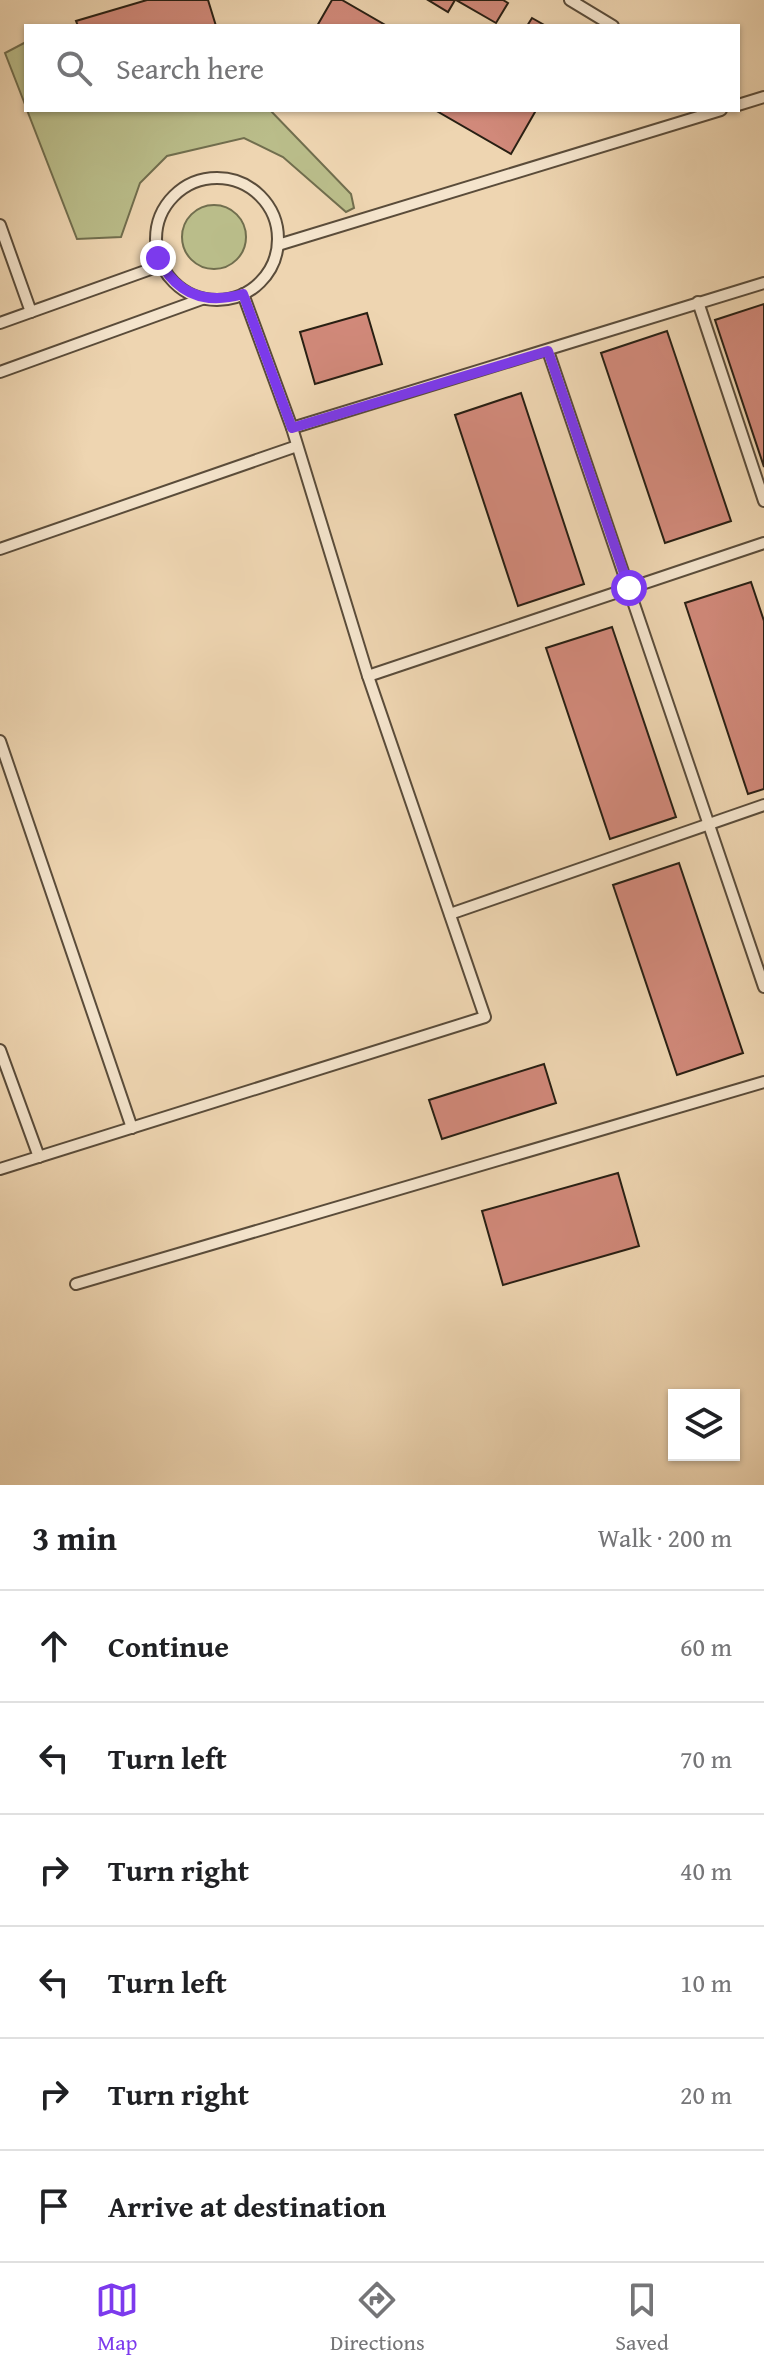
<!DOCTYPE html>
<html lang="en">
<head>
<meta charset="utf-8">
<style>
  body { margin:0; font-family:"Gentium Book Plus",serif; background:#f6f6f6; color:#202124 }
  .controls { position:absolute; right:24px; bottom:24px; display:grid; overflow:hidden; border-radius:0px; box-shadow:0 2px 6px #0004 }
  .controls button { width:72px; height:72px; display:grid; place-items:center; padding:0; border:0; border-bottom:2px solid #e0e0e0; background:#fff; color:#202124; font:40px sans-serif }
  .stop { position:absolute; width:24px; height:24px; margin:-18px; border:6px solid #7c3aed; border-radius:50%; background:#fff }
  .stop.end { background:#7c3aed; border-color:#fff; box-shadow:0 2px 8px #0008 }
  .list { margin:0; padding:0; list-style:none }
  h2 { display:flex; justify-content:space-between; align-items:center; height:104px; margin:0; padding:0 32px; font-size:34px }
  h2 small { font-size:26px; font-weight:400; color:#757577 }
  .list li { display:grid; grid-template-columns:52px 1fr auto; gap:24px; align-items:center; box-sizing:border-box; height:112px; padding:0 32px; border-top:2px solid #e0e0e0 }
  .list b { display:block; font-size:30px; white-space:nowrap }
  .list em { font-size:26px; font-style:normal; color:#757577 }
  .icon { flex:none; width:44px; height:44px; fill:none; stroke:currentColor; stroke-width:2; stroke-linecap:round; stroke-linejoin:round }
  .map { position:relative; flex:none; width:764px; height:1485px; overflow:hidden }
  .search { position:absolute; background:#fff; box-shadow:0 2px 6px #0004; left:24px; right:24px; top:24px; height:88px; display:flex; align-items:center; gap:20px; box-sizing:border-box; padding:0 28px; border-radius:0px; color:#757577; font-size:30px }
  .sheet { height:776px; background:#fff }
  nav { display:flex; justify-content:space-around; align-items:center; box-sizing:border-box; height:112px; border-top:2px solid #e0e0e0; background:#fff; font-size:22px; color:#757577 }
  nav a { display:grid; justify-items:center; gap:4px }
  nav .on { color:#7c3aed }
  .map>svg:first-child { display:block }
</style>
</head>
<body>
<div class="map">
<svg width="764" height="1485" viewBox="0 0 764 1485">
  <rect width="100%" height="100%" fill="#eed5b1"/>
  <filter id="stains"><feTurbulence type="fractalNoise" baseFrequency=".0025" numOctaves="4"/><feColorMatrix values="0 0 0 0 .2 0 0 0 0 .09 0 0 0 0 .02 0 0 0 .5 -.17"/></filter>
  <radialGradient id="worn" r=".72"><stop offset=".6" stop-color="#630" stop-opacity="0"/><stop offset="1" stop-color="#630" stop-opacity=".3"/></radialGradient>
  <g fill="#babd8a" stroke="#716e4e" stroke-width="2">
    <polygon points="26,42 26,107 5,53"/>
    <polygon points="27,110 270,110 351,194 354,208 346,212 283,157 244,138 167,156 140,183 121,237 77,239"/>
    <circle cx="214" cy="237" r="32"/>
  </g>
  <g fill="#d1897a" stroke="#281f13" stroke-width="2">
    <polygon points="147,0 208,0 216,26 78,26 76,21"/>
    <polygon points="332,0 342,0 387,26 317,26"/>
    <polygon points="428,0 455,0 448,12"/>
    <polygon points="456,0 503,0 508,3 496,23"/>
    <polygon points="532,18 546,26 527,26"/>
    <polygon points="435,110 532,110 535,112 511,154"/>
    <polygon points="764,304 764,467 715,320"/>
    <polygon points="367,313 382,364 315,384 300,332"/>
    <polygon points="667,331 731,521 665,543 601,353"/>
    <polygon points="521,393 584,584 518,606 455,415"/>
    <polygon points="751,582 764,621 764,789 748,794 685,603"/>
    <polygon points="612,627 676,817 610,839 546,648"/>
    <polygon points="679,863 743,1053 677,1075 613,885"/>
    <polygon points="544,1064 556,1103 442,1139 429,1100"/>
    <polygon points="618,1173 639,1246 503,1285 482,1211"/>
  </g>
  <g fill="none" stroke-linecap="round" stroke-linejoin="round">
    <defs>
      <g id="lane">
        <polyline points="570,0 613,26"/>
        <polyline points="738,105 764,97"/>
        <circle cx="217" cy="239" r="61"/>
        <polyline points="0,225 31,312"/>
        <polyline points="278,245 721,110"/>
        <polyline points="698,302 764,501"/>
        <polyline points="0,323 162,265"/>
        <polyline points="548,351 764,987"/>
        <polyline points="0,372 202,299"/>
        <polyline points="292,428 764,283"/>
        <polyline points="0,549 297,446"/>
        <polyline points="368,676 764,543"/>
        <polyline points="0,741 132,1128"/>
        <polyline points="450,914 764,805"/>
        <polyline points="0,1050 39,1157"/>
        <polyline points="0,1169 485,1017 368,676 292,428 243,294"/>
        <polyline points="76,1284 764,1082"/>
      </g>
    </defs>
    <use href="#lane" stroke="#5a4c3a" stroke-width="14"/>
    <use href="#lane" stroke="#f4e4cc" stroke-width="10"/>
  </g>
  <g fill="none" stroke-linecap="round" stroke-linejoin="round">
    <path stroke="#7c3aed" stroke-width="10" d="M158,258C176,294 205,305 243,294L292,428L548,351L629,588"/>
  </g>
  <rect width="100%" height="100%" filter="url(#stains)"/>
  <rect width="100%" height="100%" fill="url(#worn)"/>
</svg>
<div class="controls">
<button><svg class="icon" aria-label="layers" viewBox="0 0 24 24"><path d="M12 4l9 5-9 5-9-5zM3 14l9 5 9-5"/></svg></button>
</div>
<div class="stop" style="left:629px;top:588px"></div>
<div class="stop end" style="left:158px;top:258px"></div>
<div class="search"><svg class="icon" aria-label="search" viewBox="0 0 24 24"><circle cx="10" cy="10" r="6"/><path d="M15 15l6 6"/></svg>Search here</div>
</div>
<section class="sheet">
<h2>3 min<small>Walk · 200 m</small></h2>
<ul class="list">
<li><svg class="icon" aria-label="ahead" viewBox="0 0 24 24"><path d="M12 20V5M6 11l6-6 6 6"/></svg><div><b>Continue</b></div><em>60 m</em></li>
<li><svg class="icon" aria-label="left" viewBox="0 0 24 24"><path d="M17 20v-9H6M10 6l-5 5 5 5"/></svg><div><b>Turn left</b></div><em>70 m</em></li>
<li><svg class="icon" aria-label="right" viewBox="0 0 24 24"><path d="M7 20v-9h11M14 6l5 5-5 5"/></svg><div><b>Turn right</b></div><em>40 m</em></li>
<li><svg class="icon" aria-label="left" viewBox="0 0 24 24"><path d="M17 20v-9H6M10 6l-5 5 5 5"/></svg><div><b>Turn left</b></div><em>10 m</em></li>
<li><svg class="icon" aria-label="right" viewBox="0 0 24 24"><path d="M7 20v-9h11M14 6l5 5-5 5"/></svg><div><b>Turn right</b></div><em>20 m</em></li>
<li><svg class="icon" aria-label="arrive" viewBox="0 0 24 24"><path d="M6 21V4h12l-3 4 3 4H6"/></svg><div><b>Arrive at destination</b></div></li>
</ul>
</section>
<nav>
<a class="on"><svg class="icon" aria-label="map" viewBox="0 0 24 24"><path d="M3 6l6-2 6 2 6-2v14l-6 2-6-2-6 2zM9 4v14M15 6v14"/></svg>Map</a>
<a><svg class="icon" aria-label="directions" viewBox="0 0 24 24"><path d="M12 3l9 9-9 9-9-9zM9 14v-3h6M13 9l2 2-2 2"/></svg>Directions</a>
<a><svg class="icon" aria-label="saved" viewBox="0 0 24 24"><path d="M7 4h10v16l-5-4-5 4z"/></svg>Saved</a>
</nav>
</body>
</html>
